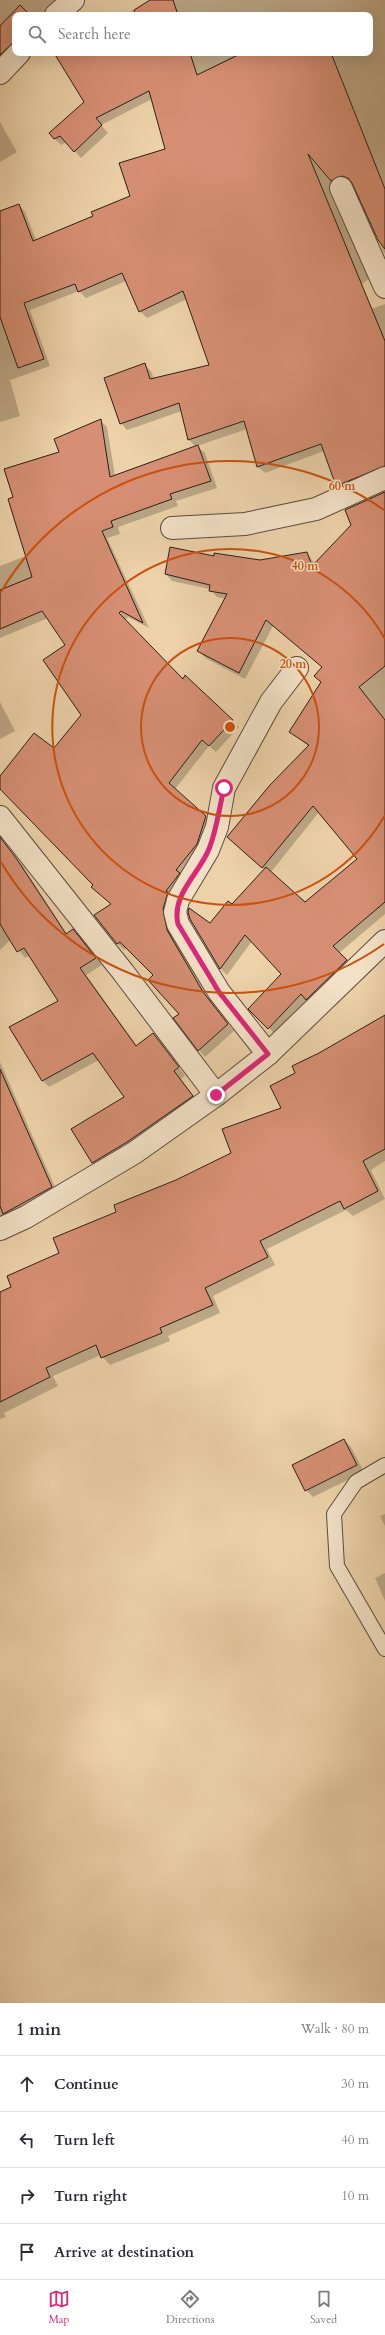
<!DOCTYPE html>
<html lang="en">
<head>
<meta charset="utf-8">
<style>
  body { margin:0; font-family:Cardo,serif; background:#f2f2f3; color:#2b2b33 }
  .stop { position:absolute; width:12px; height:12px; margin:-9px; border:3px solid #db2777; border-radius:50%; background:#fff }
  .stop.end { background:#db2777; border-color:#fff; box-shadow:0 1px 4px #0008 }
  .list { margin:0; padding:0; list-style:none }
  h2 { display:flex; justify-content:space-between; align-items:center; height:52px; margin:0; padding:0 16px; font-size:17px }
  h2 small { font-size:13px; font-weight:400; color:#7c7c81 }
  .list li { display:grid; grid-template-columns:26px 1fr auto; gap:12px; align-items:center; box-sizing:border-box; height:56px; padding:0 16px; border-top:1px solid #e1e1e2 }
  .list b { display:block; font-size:15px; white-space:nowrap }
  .list em { font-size:13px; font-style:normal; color:#7c7c81 }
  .icon { flex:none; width:22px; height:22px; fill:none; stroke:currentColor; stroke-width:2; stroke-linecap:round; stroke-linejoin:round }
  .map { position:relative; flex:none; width:385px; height:2003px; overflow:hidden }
  .search { position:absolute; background:#fff; box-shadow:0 4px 16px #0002; left:12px; right:12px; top:12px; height:44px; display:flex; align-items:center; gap:10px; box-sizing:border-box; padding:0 14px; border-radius:8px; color:#7c7c81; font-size:15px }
  .sheet { height:276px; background:#fff }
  nav { display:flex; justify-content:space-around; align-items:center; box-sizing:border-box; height:56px; border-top:1px solid #e1e1e2; background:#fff; font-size:11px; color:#7c7c81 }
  nav a { display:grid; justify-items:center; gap:2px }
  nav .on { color:#db2777 }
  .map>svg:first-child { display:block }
</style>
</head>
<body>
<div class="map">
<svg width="385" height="2003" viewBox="0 0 385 2003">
  <rect width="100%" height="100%" fill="#ecd1a9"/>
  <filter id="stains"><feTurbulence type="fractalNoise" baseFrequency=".005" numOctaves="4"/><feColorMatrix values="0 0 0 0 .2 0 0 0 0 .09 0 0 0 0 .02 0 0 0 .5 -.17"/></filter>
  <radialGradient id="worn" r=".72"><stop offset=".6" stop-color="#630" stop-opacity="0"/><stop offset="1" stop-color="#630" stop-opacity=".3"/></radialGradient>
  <g fill="#0003" fill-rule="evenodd">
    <polygon points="0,0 68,0 53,15 15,15 15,53 0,67"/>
    <polygon points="152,0 385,0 385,254 354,185 350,182 343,183 370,278 287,340 385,304 385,475 344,492 337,486 324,451 265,473 258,467 247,429 197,446 205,453 217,488 176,501 178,506 118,527 120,534 107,538 149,628 128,617 125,621 183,681 239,727 216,752 209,746 175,789 213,823 169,917 174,938 209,1000 234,1031 205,1057 199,1050 180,1014 155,975 127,948 124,950 117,943 112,905 0,788 0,778 54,750 82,715 66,646 48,618 0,638 0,566 26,556 60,453 100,420 107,427 115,476 196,447 189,440 182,411 127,430 121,423 144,365 151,371 154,379 210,365 187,299 147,318 140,311 126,281 86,298 79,291 30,310 50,366 10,380 20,416 0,422 0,212 19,205 25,212 36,240 94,216 131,197 166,150 152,99 101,125 108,133 81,158 67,142 61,145 54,138 85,102 55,53 370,53 370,15 124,15"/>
    <polygon points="0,122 17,152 0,162"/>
    <path d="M385,493V914L339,953L353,968L313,1006L308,1000L275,1034L250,1009L283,974L252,941L227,975L220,968L210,925L233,905L265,870L235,843L309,747L291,732L322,682L323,667L273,626L245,679L205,658L199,651L226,599L217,597L210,589L172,581L166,574L215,558L260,561L307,553L315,564ZM319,812L358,859L305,904L271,872Z"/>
    <polygon points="0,702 15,731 0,739"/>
    <polygon points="2,841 23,866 67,934 73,930 102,965 86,975 137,1046 153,1034 185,1075 181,1079 199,1103 100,1170 93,1163 72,1129 125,1097 99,1060 49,1087 42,1080 60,1001 30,955 25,958 11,939 0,950 0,842"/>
    <polygon points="385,1016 385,1161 371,1170 385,1199 353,1216 346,1210 267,1249 275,1265 213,1296 220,1313 168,1336 170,1341 110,1365 101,1355 53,1376 58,1386 4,1413 6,1417 0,1419 0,1293 13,1287 118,1212 232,1153 282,1108 296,1073 320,1054"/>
    <polygon points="0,1062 58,1194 0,1224"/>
    <polygon points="344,1440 351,1447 364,1472 313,1497 306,1490"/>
    <polygon points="385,1514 385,1526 380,1516"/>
    <polygon points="385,1573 385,1601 375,1578"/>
  </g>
  <g fill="#d68f74" stroke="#2a1f17">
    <polygon points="150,0 173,0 178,15 137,15 134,10"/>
    <polygon points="20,5 30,15 15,15 15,41 0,55 0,26"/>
    <polygon points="54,53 190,53 197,75 242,53 331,53 385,189 385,249 378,240 352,183 348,178 342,176 331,181 308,154 385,341 385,466 336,486 321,444 257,467 244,421 188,440 179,403 120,424 104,378 145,363 150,379 209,365 183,291 139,312 122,273 78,292 75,284 24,303 44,359 18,368 0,317 0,211 19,204 33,241 93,216 91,212 130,196 119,163 165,149 149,91 96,118 102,125 74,152 60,136 54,139 49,133 84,102"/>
    <polygon points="101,419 110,477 198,445 211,481 170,494 172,499 111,521 113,527 102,531 143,623 121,611 119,613 183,679 185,675 233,720 209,746 202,740 169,783 206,816 197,844 176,870 180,873 166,891 168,892 163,909 167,930 203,992 228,1024 198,1051 173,1018 179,1014 148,980 153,975 120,942 117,944 94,915 111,904 91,887 93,885 0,789 0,776 34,733 54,748 81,715 43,660 65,645 42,611 0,629 0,590 32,577 8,499 13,497 4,469 59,452 54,439"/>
    <polygon points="385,492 385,666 359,687 385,720 385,902 333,946 347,960 306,1000 301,994 268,1029 248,1009 281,974 245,935 220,969 190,919 188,912 189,908 210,923 228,901 232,904 266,867 305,902 357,859 313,806 262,868 227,837 270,785 309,745 289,732 321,682 314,676 322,667 266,620 239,673 197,651 227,594 209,591 210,585 165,574 170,547 214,556 214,553 260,560 307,552 312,566 351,525 345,510"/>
    <polygon points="0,837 16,858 66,934 73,929 96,958 80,968 136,1046 153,1033 179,1067 174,1071 193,1096 127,1142 92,1163 71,1129 124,1097 93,1053 42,1081 9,1027 58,1001 24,948 17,952 0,924"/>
    <polygon points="385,1015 385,1149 363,1161 378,1191 344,1209 340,1201 260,1241 268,1257 205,1288 213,1305 160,1328 162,1333 101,1358 96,1345 46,1368 50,1377 0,1402 0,1292 11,1287 7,1276 59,1253 53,1238 116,1212 114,1205 176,1180 231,1153 222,1129 281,1108 270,1086 295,1073 292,1066 319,1053"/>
    <polygon points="0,1069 52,1187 3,1214 0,1206"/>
    <polygon points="344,1439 357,1465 305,1491 292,1465"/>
  </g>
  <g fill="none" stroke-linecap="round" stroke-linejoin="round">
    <defs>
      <polyline id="service" points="385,1465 356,1482 334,1514 337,1566 385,1649"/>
      <g id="minor">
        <polyline points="56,15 73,0"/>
        <polyline points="0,73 19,53"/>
        <polyline points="341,188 385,287"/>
        <polyline points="172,528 245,524 316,509 385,478"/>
        <polyline points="0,817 123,972 216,1095"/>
        <polyline points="268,1054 219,992 178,924 175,912 178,900 208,850 217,827 224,788 271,702 297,668"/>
        <polyline points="0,1229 26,1217 134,1153 216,1095 268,1054 385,941"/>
      </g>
    </defs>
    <use href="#service" stroke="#5a4c3c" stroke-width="16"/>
    <use href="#minor" stroke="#5a4c3c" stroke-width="24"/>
    <use href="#service" stroke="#f3e1c7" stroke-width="14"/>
    <use href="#minor" stroke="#f3e1c7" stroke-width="22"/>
  </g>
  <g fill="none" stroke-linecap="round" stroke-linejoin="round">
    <path stroke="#db2777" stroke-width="5" d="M216,1095L268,1054L219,992L178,924C171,895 199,874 209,849C217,829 219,809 224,788"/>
  </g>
  <g fill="none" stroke="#cc500e" stroke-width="2">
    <circle cx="230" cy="727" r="89"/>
    <path d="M385 815A178 178 0 1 1 385 639"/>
    <path d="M384 944A266 266 0 0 1 1 862M1 592A266 266 0 0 1 384 510"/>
  </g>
  <circle cx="230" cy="727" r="6" fill="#cc500e" stroke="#f3e1c7" stroke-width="2"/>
  <g font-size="12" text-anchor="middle" font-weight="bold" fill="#cc500e" stroke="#f3e1c7" stroke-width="3" stroke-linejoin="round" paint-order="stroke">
    <text x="342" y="490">60 m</text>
    <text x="305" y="570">40 m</text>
    <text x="293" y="668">20 m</text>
  </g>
  <rect width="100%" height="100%" filter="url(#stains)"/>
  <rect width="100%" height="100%" fill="url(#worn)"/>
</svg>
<div class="stop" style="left:224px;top:788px"></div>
<div class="stop end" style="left:216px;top:1095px"></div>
<div class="search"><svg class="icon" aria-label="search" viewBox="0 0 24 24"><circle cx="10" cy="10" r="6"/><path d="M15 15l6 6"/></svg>Search here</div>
</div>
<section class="sheet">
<h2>1 min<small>Walk · 80 m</small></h2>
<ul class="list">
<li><svg class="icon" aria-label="ahead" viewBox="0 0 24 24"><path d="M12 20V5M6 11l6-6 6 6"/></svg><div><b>Continue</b></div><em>30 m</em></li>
<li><svg class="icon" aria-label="left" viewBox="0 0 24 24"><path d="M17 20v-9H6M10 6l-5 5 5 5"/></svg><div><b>Turn left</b></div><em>40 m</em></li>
<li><svg class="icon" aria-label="right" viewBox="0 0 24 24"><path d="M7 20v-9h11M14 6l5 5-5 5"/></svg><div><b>Turn right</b></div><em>10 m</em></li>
<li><svg class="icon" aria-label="arrive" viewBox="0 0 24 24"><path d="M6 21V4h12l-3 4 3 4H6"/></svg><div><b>Arrive at destination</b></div></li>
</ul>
</section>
<nav>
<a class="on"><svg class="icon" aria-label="map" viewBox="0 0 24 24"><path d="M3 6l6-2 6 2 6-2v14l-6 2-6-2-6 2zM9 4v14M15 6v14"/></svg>Map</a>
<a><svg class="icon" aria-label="directions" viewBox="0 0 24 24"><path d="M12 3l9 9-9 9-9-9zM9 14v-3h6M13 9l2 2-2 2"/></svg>Directions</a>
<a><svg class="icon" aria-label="saved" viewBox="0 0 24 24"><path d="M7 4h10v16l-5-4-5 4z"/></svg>Saved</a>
</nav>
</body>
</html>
